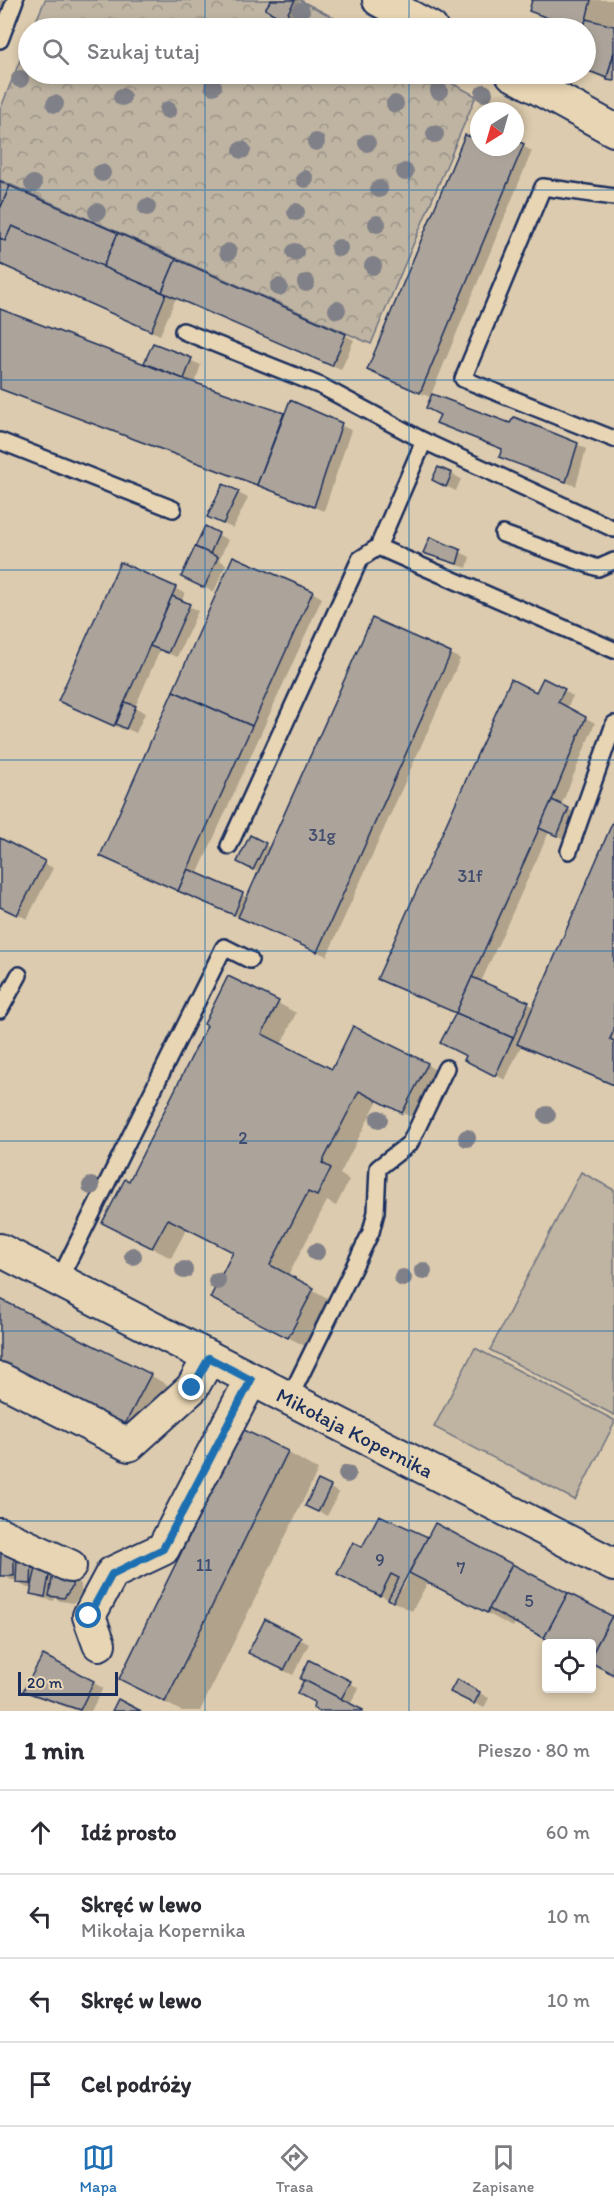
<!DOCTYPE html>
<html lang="pl">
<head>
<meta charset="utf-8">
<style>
  body { margin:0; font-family:Itim,sans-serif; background:#f7f7f7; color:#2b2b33 }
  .controls { position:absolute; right:18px; bottom:18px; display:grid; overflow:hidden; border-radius:6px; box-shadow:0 3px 9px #0003 }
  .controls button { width:54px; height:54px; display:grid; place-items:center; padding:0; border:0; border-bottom:2px solid #e1e1e2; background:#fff; color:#2b2b33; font:30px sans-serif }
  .compass { position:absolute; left:470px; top:102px; width:54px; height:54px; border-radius:50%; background:#fff; box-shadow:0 3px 9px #0003; rotate:217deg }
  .scale { position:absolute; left:18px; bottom:15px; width:100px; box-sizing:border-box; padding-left:6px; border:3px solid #1b2f5e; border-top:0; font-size:16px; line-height:21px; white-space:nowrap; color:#1b2f5e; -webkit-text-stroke:4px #e8d5b3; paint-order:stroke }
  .stop { position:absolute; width:18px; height:18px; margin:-14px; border:4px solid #1f6fb2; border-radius:50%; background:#fff }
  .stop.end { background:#1f6fb2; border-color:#fff; box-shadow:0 2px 6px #0008 }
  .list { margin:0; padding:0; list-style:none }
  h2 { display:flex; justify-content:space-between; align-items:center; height:78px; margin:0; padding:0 24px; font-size:26px }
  h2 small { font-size:20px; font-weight:400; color:#7c7c81 }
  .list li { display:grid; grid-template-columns:39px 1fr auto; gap:18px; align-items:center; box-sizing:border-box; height:84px; padding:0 24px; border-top:2px solid #e1e1e2 }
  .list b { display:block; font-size:22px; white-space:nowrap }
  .list p { margin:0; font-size:20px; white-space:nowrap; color:#7c7c81 }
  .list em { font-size:20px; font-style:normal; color:#7c7c81 }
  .icon { flex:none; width:33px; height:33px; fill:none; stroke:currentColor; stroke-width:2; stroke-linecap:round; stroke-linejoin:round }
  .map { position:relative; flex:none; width:614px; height:1711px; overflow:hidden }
  .search { position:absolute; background:#fff; box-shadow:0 3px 9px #0003; left:18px; right:18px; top:18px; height:66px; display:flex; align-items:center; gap:15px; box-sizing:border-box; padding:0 21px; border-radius:33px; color:#7c7c81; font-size:22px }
  .sheet { height:414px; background:#fff }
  nav { display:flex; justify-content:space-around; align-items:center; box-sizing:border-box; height:84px; border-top:2px solid #e1e1e2; background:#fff; font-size:16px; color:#7c7c81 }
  nav a { display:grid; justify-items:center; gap:3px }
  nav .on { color:#1f6fb2 }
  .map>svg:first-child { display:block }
</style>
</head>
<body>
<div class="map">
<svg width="614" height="1711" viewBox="0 0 614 1711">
  <defs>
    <pattern id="forest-crowns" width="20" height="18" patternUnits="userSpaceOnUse" patternTransform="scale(1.5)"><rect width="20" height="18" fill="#bfb4a2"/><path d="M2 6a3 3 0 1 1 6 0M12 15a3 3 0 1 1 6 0" fill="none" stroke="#9a9387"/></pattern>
  </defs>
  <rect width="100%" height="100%" fill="#dccbae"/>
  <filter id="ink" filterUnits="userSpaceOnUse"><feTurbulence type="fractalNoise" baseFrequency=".0167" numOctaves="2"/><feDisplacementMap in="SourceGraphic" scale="12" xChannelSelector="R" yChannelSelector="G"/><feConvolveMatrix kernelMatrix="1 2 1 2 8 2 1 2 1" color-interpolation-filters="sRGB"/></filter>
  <g filter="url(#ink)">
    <g fill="#bfb4a2" stroke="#6d7280" stroke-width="1.5">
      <polygon points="581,1172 614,1190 614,1415 490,1350"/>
      <polygon points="475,1348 614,1420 614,1424 575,1500 434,1427"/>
    </g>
    <g fill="url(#forest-crowns)" stroke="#6d7280" stroke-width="1.5">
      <polygon points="45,0 300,0 353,28 33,28"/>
      <polygon points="28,40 28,74 435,74 476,96 371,344 0,180 0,110"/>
    </g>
    <g fill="#0003">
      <polygon points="0,0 5,0 0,16"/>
      <polygon points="273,0 295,0 304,5 294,24 268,9"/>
      <polygon points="534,0 614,0 614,80 609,79 614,83 586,71 586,28 565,28 557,25 531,11"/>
      <polygon points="479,127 479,147 515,147 515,142 532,151 431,395 510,425 577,444 586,449 576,486 510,462 501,456 503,450 447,427 432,398 369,370 471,139"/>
      <polygon points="0,183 345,335 354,340 341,370 176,298 160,335 0,265"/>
      <polygon points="0,311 145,365 154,345 201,365 194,384 285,415 290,402 351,430 324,511 0,390"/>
      <polygon points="452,474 461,479 456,491 443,485"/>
      <polygon points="224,486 248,498 233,528 218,522"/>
      <polygon points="205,528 228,540 219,560 226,564 214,592 192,582"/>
      <polygon points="425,552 460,552 470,557 467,568 434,557"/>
      <polygon points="121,564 185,593 181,602 198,611 177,657 160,650 135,707 145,713 136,733 125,728 124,730 69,706"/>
      <polygon points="312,592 322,598 197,875 249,898 260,873 248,867 265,845 271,848 451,654 460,659 327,956 102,856"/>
      <polygon points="564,691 573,696 567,708 595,723 561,806 578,814 566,840 549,832 481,982 535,1007 614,823 614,1085 522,1044 505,1080 466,1059 468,1056 457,1013 537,694"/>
      <polygon points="0,840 53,868 27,919 0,905"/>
      <polygon points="278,1003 296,1013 281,1045 332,1071 427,1065 445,1075 421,1122 378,1100 340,1174 349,1180 336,1206 327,1201 288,1276 331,1300 307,1347 231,1308 235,1253 187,1228 171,1258 104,1223 130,1183"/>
      <polygon points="0,1301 150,1375 181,1393 155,1444 0,1364"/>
      <polygon points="287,1452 318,1470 200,1711 181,1711 121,1679"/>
      <polygon points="330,1488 339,1493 327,1516 316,1510"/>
      <polygon points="436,1526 614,1619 614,1674 592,1663 592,1644 516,1622 513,1627 428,1582 412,1611 357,1584 363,1549 425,1538 399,1587 402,1589"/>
      <polygon points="0,1552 71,1578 81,1584 81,1593 74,1603 60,1601 55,1598 54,1601 41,1598 32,1593 33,1588 27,1588 17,1582 18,1580 11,1580 0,1573"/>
      <polygon points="266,1621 309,1644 293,1675 259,1658"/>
      <polygon points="44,1657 103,1688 91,1711 79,1711 34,1696 25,1691"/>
      <polygon points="457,1681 489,1698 484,1708 461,1696"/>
      <polygon points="350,1683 359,1688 350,1705 362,1711 320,1711"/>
    </g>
    <g fill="#aca49a" stroke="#1b2f5e" stroke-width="1.5">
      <polygon points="271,0 295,0 284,20 265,9"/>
      <polygon points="532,0 591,0 584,28 575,28 529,11"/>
      <polygon points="586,19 614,26 614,52 607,78 586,70 584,28"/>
      <polygon points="614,52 614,81 607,80 607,78"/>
      <polygon points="476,124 479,125 479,147 515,147 515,140 524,144 420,393 367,370 465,135 471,137"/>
      <polygon points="0,181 10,186 0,209"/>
      <polygon points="10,186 118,233 103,267 12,226 5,241 0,238 0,209"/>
      <polygon points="12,226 166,294 151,331 0,264 0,238 5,241"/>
      <polygon points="118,233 176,259 162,292 103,267"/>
      <polygon points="176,259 346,334 332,366 162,292"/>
      <polygon points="0,309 184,379 284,413 257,485 0,389"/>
      <polygon points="153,343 192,358 184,379 144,363"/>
      <polygon points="432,394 510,423 514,417 578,443 566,482 499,457 502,449 436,423 440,415 426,408"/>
      <polygon points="290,400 342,423 314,507 257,485"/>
      <polygon points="438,467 452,473 446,487 432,480"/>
      <polygon points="223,484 239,491 223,524 207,517"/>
      <polygon points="205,526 219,533 210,554 195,547"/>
      <polygon points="430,537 461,550 457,564 423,553"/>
      <polygon points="195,547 218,557 204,588 181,577"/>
      <polygon points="233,556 313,591 252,726 173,691"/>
      <polygon points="120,562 176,587 114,726 58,701"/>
      <polygon points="172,596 190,604 168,653 150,646"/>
      <polygon points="372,618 451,653 317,952 238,917"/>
      <polygon points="543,678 565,689 558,702 586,717 552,800 456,1013 377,979 511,679 536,692"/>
      <polygon points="173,691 252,726 178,891 100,856"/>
      <polygon points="125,702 136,706 126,729 116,724"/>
      <polygon points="552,800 569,808 557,836 539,828"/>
      <polygon points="614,819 614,1030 610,1039 614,1041 614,1085 517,1044"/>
      <polygon points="250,835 266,843 253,870 237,862"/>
      <polygon points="0,838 45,861 17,915 0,907"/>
      <polygon points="188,869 243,893 234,915 178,891"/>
      <polygon points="228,976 279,1001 262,1034 332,1069 353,1026 428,1063 402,1113 359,1091 322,1163 331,1168 317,1196 308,1192 270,1265 314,1288 288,1338 210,1298 233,1252 168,1219 152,1248 102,1223 125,1179 129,1181 207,1026 204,1024"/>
      <polygon points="472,977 529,1002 513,1038 456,1013"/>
      <polygon points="456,1013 513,1038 495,1076 464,1060 466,1056 440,1043"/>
      <polygon points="0,1299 151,1374 123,1428 0,1364"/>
      <polygon points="242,1429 288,1451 165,1702 119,1679"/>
      <polygon points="318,1480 331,1486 318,1512 305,1506"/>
      <polygon points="379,1515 428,1537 393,1602 388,1599 399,1578 391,1574 380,1596 337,1574 353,1542 362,1547"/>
      <polygon points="435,1523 512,1564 487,1613 409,1573"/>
      <polygon points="1,1550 14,1551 14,1576 0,1576"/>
      <polygon points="17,1557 32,1559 31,1584 16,1583"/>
      <polygon points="512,1564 568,1593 544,1638 489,1609"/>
      <polygon points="36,1568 50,1571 45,1597 30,1594"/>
      <polygon points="53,1573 72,1577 72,1587 64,1598 49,1596"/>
      <polygon points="568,1593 612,1616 592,1654 592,1644 555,1644 544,1638"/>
      <polygon points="612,1616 614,1617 614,1675 592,1663 592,1654"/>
      <polygon points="265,1619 301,1637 284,1670 248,1653"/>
      <polygon points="43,1655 94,1681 80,1710 23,1691"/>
      <polygon points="309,1660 351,1681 341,1699 300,1679"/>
      <polygon points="457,1679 480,1692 474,1704 450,1692"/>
      <polygon points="304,1680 363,1710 363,1711 318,1711 313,1708 314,1702 297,1693"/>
      <polygon points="118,1699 141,1711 112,1711"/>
    </g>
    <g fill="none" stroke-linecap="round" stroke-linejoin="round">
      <defs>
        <g id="lane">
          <polyline points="0,40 15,0"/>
          <polyline points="614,197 543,187 463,379 614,439"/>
          <polyline points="183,331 321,386 424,441 614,529"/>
          <polyline points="0,441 173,509"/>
          <polyline points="424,441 378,547 614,650"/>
          <polyline points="503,534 598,568 614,561"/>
          <polyline points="229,846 360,559 378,547"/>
          <polyline points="569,851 614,724"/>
          <polyline points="0,1010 19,975"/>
          <polyline points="59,1280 224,947 250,960"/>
          <polyline points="289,1399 371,1232 376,1212 378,1168 410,1143 446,1068"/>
        </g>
        <g id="street">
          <polyline points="379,0 431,28"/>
          <polyline points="512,74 614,130"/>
          <path id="s1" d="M0,1250L614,1565"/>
          <polyline points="0,1379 129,1445 192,1388 209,1358"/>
          <polyline points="0,1534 70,1566"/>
          <polyline points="99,1644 89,1616 112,1573 163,1549 251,1380"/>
        </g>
      </defs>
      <use href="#lane" stroke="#1b2f5e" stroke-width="20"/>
      <use href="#street" stroke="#1b2f5e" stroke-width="36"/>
      <use href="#lane" stroke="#e8d5b3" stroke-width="15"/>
      <use href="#street" stroke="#e8d5b3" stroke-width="32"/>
    </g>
    <g fill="#808088">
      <circle cx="301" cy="11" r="9"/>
      <circle cx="20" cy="79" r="9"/>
      <circle cx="213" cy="86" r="9"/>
      <circle cx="439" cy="91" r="9"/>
      <circle cx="484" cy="93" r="9"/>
      <circle cx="122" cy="97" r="9"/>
      <circle cx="55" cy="104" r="9"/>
      <circle cx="395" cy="104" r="9"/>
      <circle cx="168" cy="110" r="9"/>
      <circle cx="435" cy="134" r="9"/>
      <circle cx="316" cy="142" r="9"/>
      <circle cx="367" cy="143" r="9"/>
      <circle cx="242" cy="150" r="9"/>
      <circle cx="405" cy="172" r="9"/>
      <circle cx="102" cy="173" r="9"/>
      <circle cx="305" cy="179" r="9"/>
      <circle cx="33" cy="184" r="9"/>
      <circle cx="379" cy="189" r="9"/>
      <circle cx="147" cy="207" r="9"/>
      <circle cx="97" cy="212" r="9"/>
      <circle cx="296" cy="212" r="9"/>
      <circle cx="377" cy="224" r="9"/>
      <circle cx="339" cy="248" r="9"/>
      <circle cx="228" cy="252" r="9"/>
      <circle cx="295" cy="252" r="9"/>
      <circle cx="373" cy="266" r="9"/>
      <circle cx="306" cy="283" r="9"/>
      <circle cx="279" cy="287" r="9"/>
      <circle cx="337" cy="310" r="9"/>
      <circle cx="547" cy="1115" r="9"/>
      <circle cx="379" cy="1119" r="9"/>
      <circle cx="467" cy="1138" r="9"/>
      <circle cx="91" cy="1186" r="9"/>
      <circle cx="316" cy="1252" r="9"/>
      <circle cx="133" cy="1256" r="9"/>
      <circle cx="184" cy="1270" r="9"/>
      <circle cx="423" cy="1271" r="9"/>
      <circle cx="403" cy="1278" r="9"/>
      <circle cx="217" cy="1281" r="9"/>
      <circle cx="347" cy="1474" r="9"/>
    </g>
  </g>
  <g fill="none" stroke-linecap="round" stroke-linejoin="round" filter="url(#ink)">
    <polyline stroke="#1f6fb2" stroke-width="8" points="89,1616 112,1574 163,1549 251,1380 209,1358 192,1388"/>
  </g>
  <path fill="none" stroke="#1f6fb2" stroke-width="1.5" stroke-opacity="0.55" d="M205,0V28M409,0V28M205,74V1711M409,74V1711M0,190H614M0,380H614M0,570H614M0,760H614M0,951H614M0,1141H614M0,1331H614M0,1521H614"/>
  <g text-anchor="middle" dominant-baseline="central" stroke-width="5" stroke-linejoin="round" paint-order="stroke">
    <g font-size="18" fill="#3f4c6d">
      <text x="322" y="835">31g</text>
      <text x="470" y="876">31f</text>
      <text x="243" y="1138">2</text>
      <text x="380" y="1560">9</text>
      <text x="204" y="1565">11</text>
      <text x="461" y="1568">7</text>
      <text x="529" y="1601">5</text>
    </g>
    <g font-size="21" fill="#1b2f5e" stroke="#e8d5b3">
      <text stroke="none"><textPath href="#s1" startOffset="399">Mikołaja Kopernika</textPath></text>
    </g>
  </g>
</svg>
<div class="controls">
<button><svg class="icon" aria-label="locate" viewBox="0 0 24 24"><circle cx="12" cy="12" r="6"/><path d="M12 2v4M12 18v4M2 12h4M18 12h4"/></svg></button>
</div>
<svg class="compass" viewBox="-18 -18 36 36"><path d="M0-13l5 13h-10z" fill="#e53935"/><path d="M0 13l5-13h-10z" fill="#7c7c81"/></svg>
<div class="scale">20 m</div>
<div class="stop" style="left:89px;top:1616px"></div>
<div class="stop end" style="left:192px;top:1388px"></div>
<div class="search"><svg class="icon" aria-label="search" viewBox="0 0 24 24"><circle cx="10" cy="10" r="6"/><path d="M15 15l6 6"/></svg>Szukaj tutaj</div>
</div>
<section class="sheet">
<h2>1 min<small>Pieszo · 80 m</small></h2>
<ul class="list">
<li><svg class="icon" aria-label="ahead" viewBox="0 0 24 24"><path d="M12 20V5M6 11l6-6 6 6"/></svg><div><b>Idź prosto</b></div><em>60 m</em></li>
<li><svg class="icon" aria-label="left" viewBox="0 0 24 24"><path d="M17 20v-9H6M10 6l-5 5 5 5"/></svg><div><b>Skręć w lewo</b><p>Mikołaja Kopernika</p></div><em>10 m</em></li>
<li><svg class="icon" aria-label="left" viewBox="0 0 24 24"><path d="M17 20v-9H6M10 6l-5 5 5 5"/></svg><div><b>Skręć w lewo</b></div><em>10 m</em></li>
<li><svg class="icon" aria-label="arrive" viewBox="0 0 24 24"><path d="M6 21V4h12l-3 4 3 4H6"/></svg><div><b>Cel podróży</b></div></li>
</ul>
</section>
<nav>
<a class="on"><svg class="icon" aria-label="map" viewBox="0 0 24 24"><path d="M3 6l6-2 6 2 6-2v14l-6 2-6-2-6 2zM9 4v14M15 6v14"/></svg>Mapa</a>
<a><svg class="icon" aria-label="directions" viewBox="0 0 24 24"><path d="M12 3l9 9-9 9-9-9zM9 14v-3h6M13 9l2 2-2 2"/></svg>Trasa</a>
<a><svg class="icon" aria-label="saved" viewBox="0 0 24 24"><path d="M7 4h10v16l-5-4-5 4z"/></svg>Zapisane</a>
</nav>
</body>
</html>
